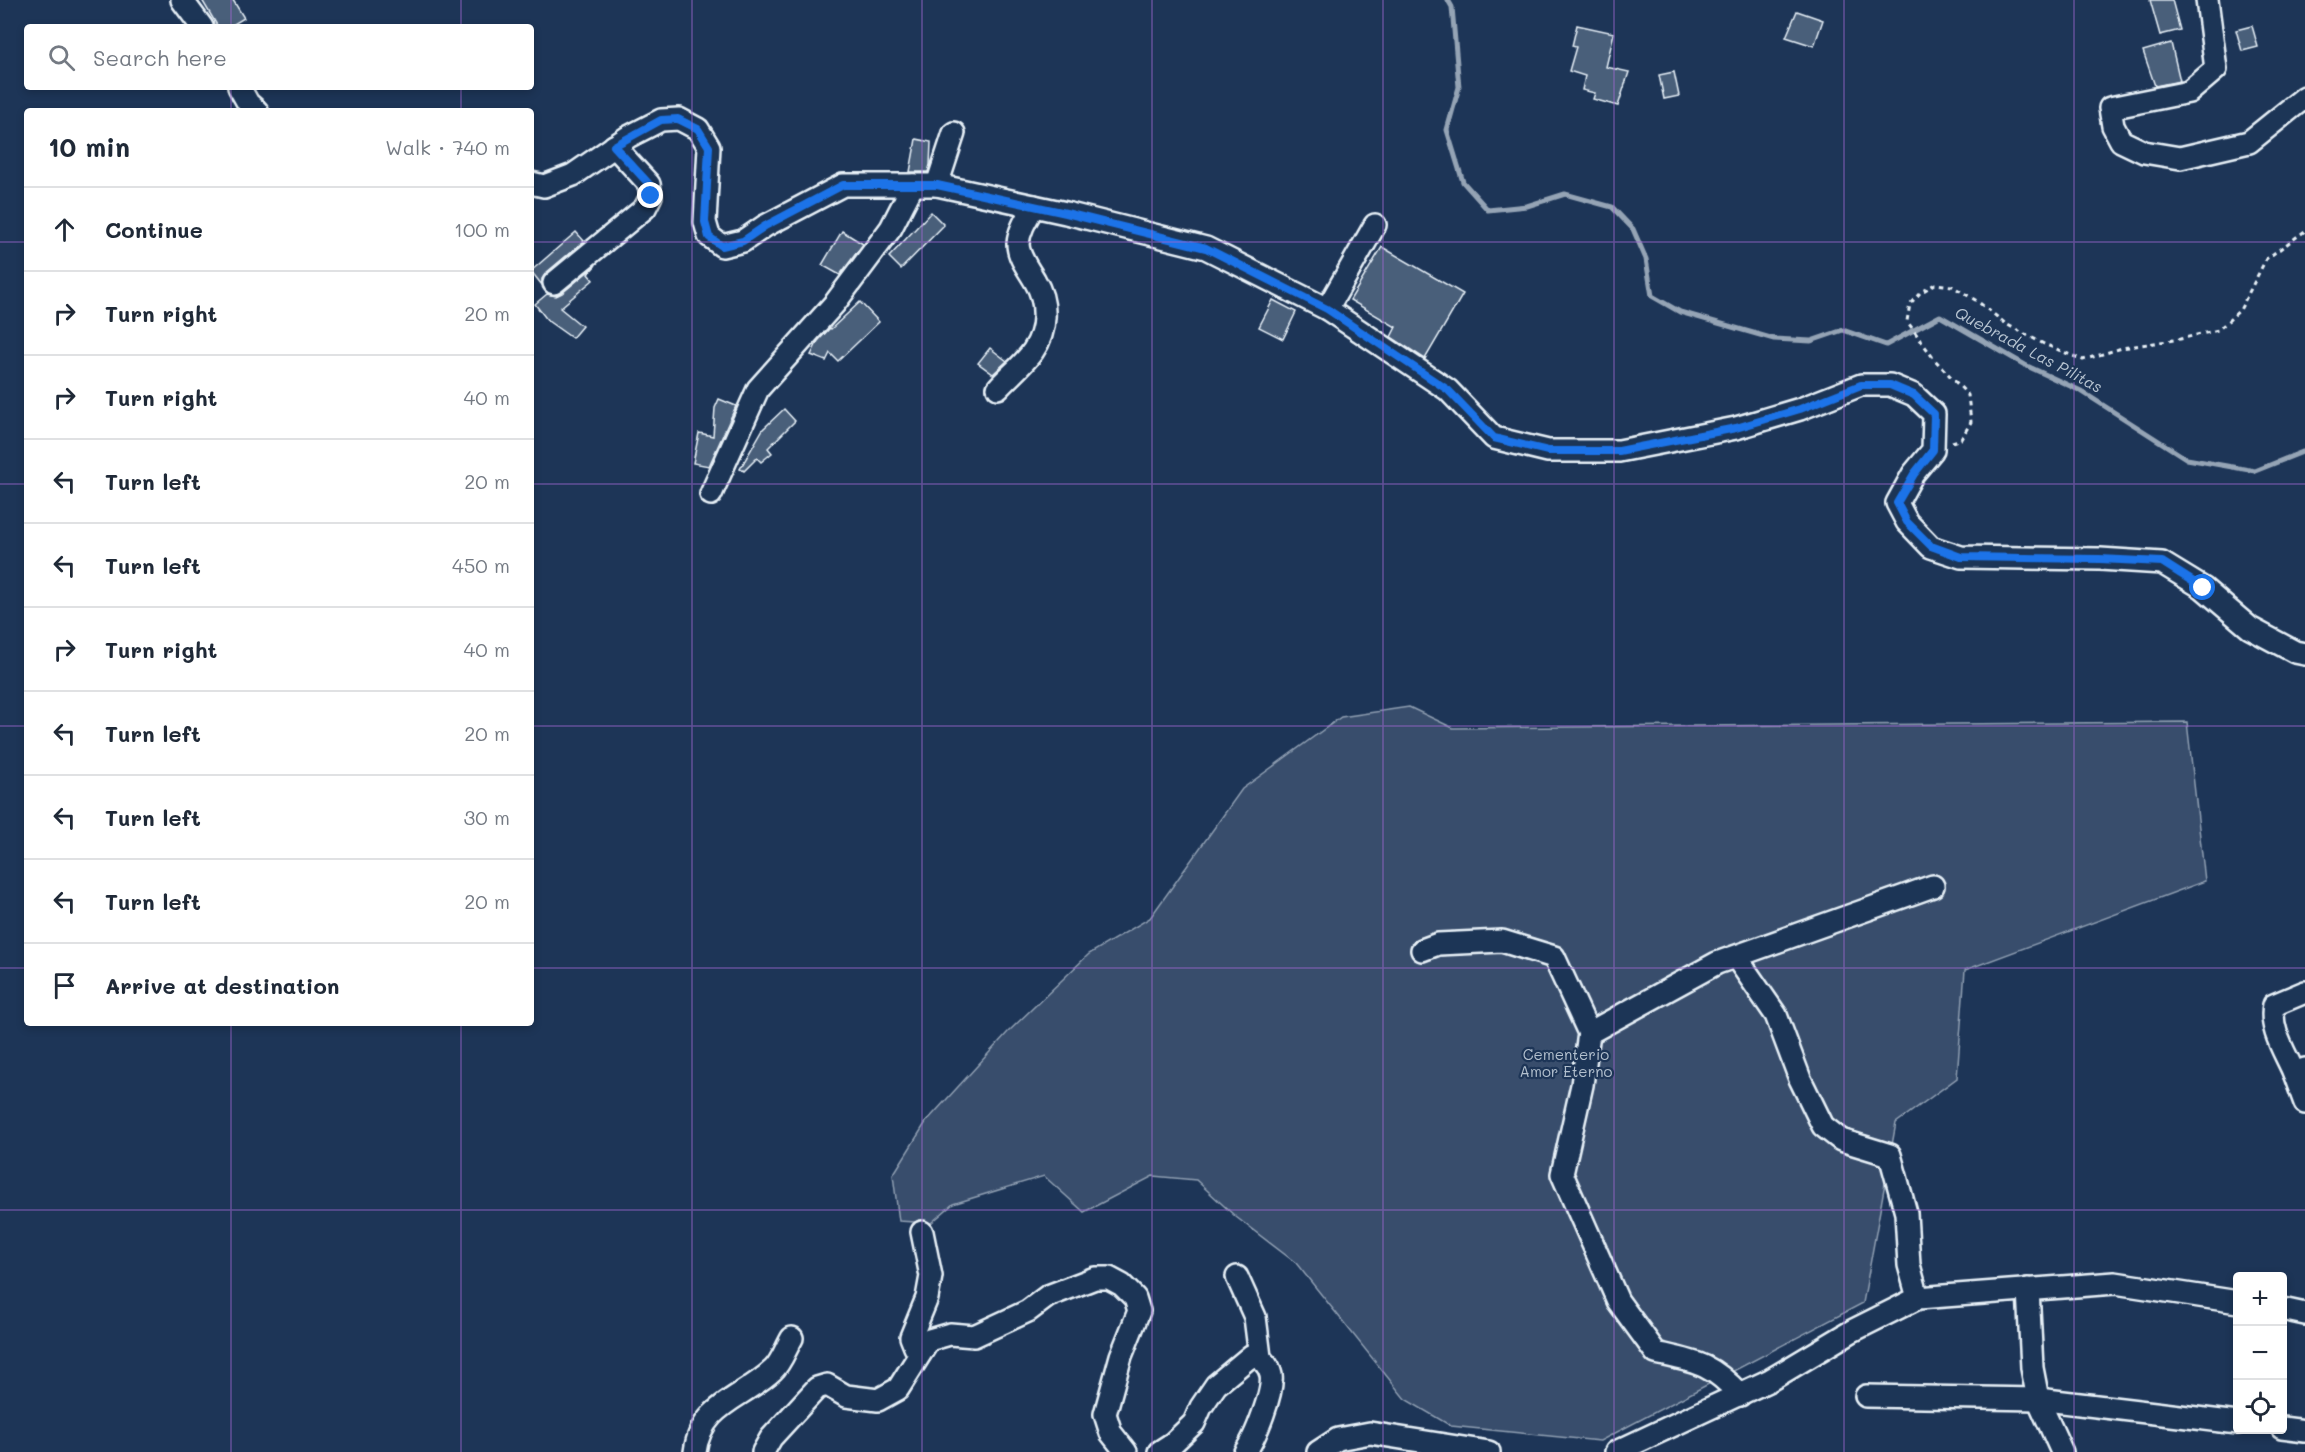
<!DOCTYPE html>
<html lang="en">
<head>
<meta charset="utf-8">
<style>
  body { margin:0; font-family:Mali,sans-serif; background:#f2f2f3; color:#1f2937 }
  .controls { position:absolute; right:18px; bottom:18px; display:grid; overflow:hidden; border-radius:6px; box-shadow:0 3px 9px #0003 }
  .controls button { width:54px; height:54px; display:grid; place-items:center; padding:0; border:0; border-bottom:2px solid #e0e1e3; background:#fff; color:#1f2937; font:30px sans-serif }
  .stop { position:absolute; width:18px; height:18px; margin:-14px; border:4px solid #1a73e8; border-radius:50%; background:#fff }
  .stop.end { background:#1a73e8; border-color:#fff; box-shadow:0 2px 6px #0008 }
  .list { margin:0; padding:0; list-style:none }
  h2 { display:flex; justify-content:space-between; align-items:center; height:78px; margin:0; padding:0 24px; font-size:26px }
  h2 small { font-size:20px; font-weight:400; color:#747a83 }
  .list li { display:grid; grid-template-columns:39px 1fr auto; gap:18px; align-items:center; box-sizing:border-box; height:84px; padding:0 24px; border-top:2px solid #e0e1e3 }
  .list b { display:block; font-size:22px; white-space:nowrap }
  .list em { font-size:20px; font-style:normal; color:#747a83 }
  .icon { flex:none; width:33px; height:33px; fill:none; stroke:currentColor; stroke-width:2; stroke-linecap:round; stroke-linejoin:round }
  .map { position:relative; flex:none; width:2305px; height:1452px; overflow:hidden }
  .search { position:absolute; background:#fff; box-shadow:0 3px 9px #0003; left:24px; top:24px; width:510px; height:66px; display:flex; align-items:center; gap:15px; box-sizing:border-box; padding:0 21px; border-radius:6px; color:#747a83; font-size:22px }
  .panel { position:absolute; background:#fff; box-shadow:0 3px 9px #0003; left:24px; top:108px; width:510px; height:918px; border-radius:6px }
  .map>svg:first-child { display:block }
</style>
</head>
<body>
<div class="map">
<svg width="2305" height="1452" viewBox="0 0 2305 1452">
  <rect width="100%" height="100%" fill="#1d3557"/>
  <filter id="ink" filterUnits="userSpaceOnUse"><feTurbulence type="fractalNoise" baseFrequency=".0167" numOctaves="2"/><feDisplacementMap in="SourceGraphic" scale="12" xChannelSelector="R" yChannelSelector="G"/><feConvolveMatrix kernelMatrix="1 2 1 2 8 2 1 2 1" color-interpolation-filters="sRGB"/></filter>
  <g filter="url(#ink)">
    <polygon fill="#374d6c" stroke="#909fb2" stroke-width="1.5" points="1409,707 1453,728 2187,722 2205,881 1965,970 1957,1078 1896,1123 1863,1303 1600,1441 1451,1426 1405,1399 1296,1263 1236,1217 1196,1180 1153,1176 1084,1212 1044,1176 953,1204 931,1223 899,1221 893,1175 926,1122 1008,1032 1089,954 1150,918 1242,789 1341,717"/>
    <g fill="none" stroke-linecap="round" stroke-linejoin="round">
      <polyline stroke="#95a4b5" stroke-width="5" points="1448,0 1452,7 1459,87 1447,130 1463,182 1488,210 1527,206 1565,194 1612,207 1633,229 1646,259 1652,296 1680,312 1774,339 1811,341 1843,330 1886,345 1940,316 2025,365 2081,391 2187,459 2255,471 2305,451"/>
    </g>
    <g fill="#495e7a" stroke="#e8f1f8" stroke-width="1.5">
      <polygon points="202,0 233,0 244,18 229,27 218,27"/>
      <polygon points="2150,0 2172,0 2180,30 2160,35"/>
      <polygon points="1797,11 1823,20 1814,46 1786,37"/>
      <polygon points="1577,25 1614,33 1606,67 1629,72 1618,106 1593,99 1595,93 1582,90 1585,76 1569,71 1576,47 1572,46"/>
      <polygon points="2252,26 2258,47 2242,51 2236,30"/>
      <polygon points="2171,43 2180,81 2155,86 2143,51"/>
      <polygon points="1674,72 1679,96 1664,99 1659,75"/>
      <polygon points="916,139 931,142 930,165 928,172 910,172"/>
      <polygon points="931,212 944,225 901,269 889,257"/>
      <polygon points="842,231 863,244 840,275 822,265"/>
      <polygon points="576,232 584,241 546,273 542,279 542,285 531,271"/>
      <polygon points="1382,247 1463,294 1425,359 1391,337 1396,327 1350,300"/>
      <polygon points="596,265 588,274 593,280 560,308 582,326 572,338 548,321 535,304 547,294 556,296 562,293"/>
      <polygon points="1273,300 1296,312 1283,339 1259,327"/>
      <polygon points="860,302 879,322 838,361 830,353 826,361 811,355 818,341 830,328 831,329"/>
      <polygon points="990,348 1007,361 993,374 978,363"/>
      <polygon points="719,399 736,406 709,466 693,463 699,433 713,436 715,408"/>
      <polygon points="784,409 795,421 768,448 772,453 761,462 757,458 744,471 740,469 763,429"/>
    </g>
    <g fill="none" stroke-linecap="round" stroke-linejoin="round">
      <defs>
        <g id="minor">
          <polyline points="182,0 202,27"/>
          <polyline points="2207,0 2216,69 2189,92 2110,108 2113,126 2121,141 2144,152 2180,158 2249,142 2305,97"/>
          <polyline points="239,87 248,103 257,111"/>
          <polyline points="531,183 544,186 573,175 628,137 661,120 679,119 698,129 709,147 705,222 709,236 722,246 743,241 765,226 843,185 937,185 1066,213 1206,248 1327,309 1448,390 1494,438 1548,451 1619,451 1736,428 1800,409 1861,385 1890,385 1914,395 1934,414 1933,450 1913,474 1897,503 1907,522 1931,547 1961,557 2100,559 2162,563 2203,588 2250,628 2295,652 2305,654"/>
          <polyline points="937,185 954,133"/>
          <polyline points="554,283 645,208 651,196 649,184 614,146"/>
          <polyline points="1327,309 1375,225"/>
          <path d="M998,388C1009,376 1023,365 1033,351C1047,331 1048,302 1035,281C1029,270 1018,257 1018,244C1019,230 1027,218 1034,206"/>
          <polyline points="711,494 758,389 835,303 891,228 913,185"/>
          <path d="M1422,950L1438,944L1502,941L1554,957L1589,1033L1582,1085L1562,1174L1618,1301L1656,1353C1696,1362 1711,1363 1740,1395"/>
          <polyline points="1736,957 1776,1015 1800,1079 1823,1126 1841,1140 1890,1155 1906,1213 1909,1265 1918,1298"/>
          <polyline points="1589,1033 1717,963 1933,886"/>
          <polyline points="2305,1069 2294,1073 2305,1103"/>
          <path d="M2294,1073C2285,1052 2269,1029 2274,1005L2305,992"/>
          <polyline points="1237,1277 1255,1317 1260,1357"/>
          <polyline points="2028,1289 2032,1368 2038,1399 2062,1452"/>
          <polyline points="2282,1309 2305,1314"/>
          <polyline points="920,1353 915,1347 911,1337 927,1298 931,1276 922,1232"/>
          <polyline points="1866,1396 2038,1399 2238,1423"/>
          <polyline points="2282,1428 2305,1431"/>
          <path d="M695,1452C701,1404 742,1399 773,1370C781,1363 786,1348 792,1338"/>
          <polyline points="763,1452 771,1438 817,1388 827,1385 846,1396 878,1400 898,1389 929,1340 950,1334 974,1336 1028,1311 1048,1296 1095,1278 1109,1278 1122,1285 1135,1298 1139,1311 1121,1356 1105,1414 1111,1433 1126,1452"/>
          <path d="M1159,1452L1173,1443L1194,1423L1201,1407L1216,1385L1252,1355C1261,1358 1269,1365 1271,1375C1274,1391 1255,1439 1245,1452"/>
          <polyline points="1318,1452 1338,1439 1370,1433 1489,1452"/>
          <polyline points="1616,1452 1770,1380 1852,1331 1918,1298 2115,1283 2238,1302"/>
        </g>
      </defs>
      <use href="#minor" stroke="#e8f1f8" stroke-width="26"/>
      <polyline stroke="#e8f1f8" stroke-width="3" stroke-dasharray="4.5 4.5" stroke-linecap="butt" points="1952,442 1961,439 1971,422 1968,395 1934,359 1907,321 1910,304 1920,293 1935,284 1952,286 1977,301 2006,324 2044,344 2083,360 2122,348 2180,339 2218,330 2240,310 2266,259 2305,231"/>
      <use href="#minor" stroke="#1d3557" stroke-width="21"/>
    </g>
  </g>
  <g fill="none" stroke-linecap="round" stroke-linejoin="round" filter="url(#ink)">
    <polyline stroke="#1a73e8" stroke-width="8" points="651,196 649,184 614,146 661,120 678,119 698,129 709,147 705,222 709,237 722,246 743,241 765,226 843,185 937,185 1066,213 1206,248 1327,309 1448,390 1494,438 1548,451 1619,451 1736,428 1800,409 1861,385 1890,385 1914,395 1934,414 1933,450 1914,474 1897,503 1907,522 1931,546 1961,557 2100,559 2162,562 2203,588"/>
  </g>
  <path fill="none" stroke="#9c67d0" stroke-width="1.5" stroke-opacity="0.55" d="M231,0V27M461,0V27M692,0V1452M922,0V1452M1152,0V1452M1383,0V1452M1614,0V1452M1844,0V1452M2074,0V1452M231,87V111M461,87V111M0,242H27M531,242H2305M0,484H27M531,484H2305M0,726H27M531,726H2305M0,968H27M531,968H2305M231,1023V1452M461,1023V1452M0,1210H2305"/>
  <g text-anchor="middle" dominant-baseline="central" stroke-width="4.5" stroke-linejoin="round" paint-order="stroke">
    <g font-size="15" fill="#b3c0ce" stroke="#1d3557">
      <text x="1566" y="1054">Cementerio<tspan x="1566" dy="17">Amor Eterno</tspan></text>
    </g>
    <g font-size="16" font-style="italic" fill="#b7c4d1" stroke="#1d3557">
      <text transform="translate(2029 349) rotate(28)">Quebrada Las Pilitas</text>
    </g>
  </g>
</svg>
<div class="controls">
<button>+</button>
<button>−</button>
<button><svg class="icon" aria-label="locate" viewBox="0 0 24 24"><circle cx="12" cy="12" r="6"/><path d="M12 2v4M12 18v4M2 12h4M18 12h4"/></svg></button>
</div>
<div class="stop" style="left:2203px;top:588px"></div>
<div class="stop end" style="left:651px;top:196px"></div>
<div class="search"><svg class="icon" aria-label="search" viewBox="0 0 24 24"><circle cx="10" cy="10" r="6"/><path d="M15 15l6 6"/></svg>Search here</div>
<section class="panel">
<h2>10 min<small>Walk · 740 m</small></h2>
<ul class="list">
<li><svg class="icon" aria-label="ahead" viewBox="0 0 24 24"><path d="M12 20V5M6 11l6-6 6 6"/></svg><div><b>Continue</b></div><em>100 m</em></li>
<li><svg class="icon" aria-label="right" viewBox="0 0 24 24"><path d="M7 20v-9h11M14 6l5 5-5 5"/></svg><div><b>Turn right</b></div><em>20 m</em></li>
<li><svg class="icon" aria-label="right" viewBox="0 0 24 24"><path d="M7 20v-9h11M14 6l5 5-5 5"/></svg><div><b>Turn right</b></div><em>40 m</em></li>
<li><svg class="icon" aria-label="left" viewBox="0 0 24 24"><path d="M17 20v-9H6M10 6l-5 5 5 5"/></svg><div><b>Turn left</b></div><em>20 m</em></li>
<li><svg class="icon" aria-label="left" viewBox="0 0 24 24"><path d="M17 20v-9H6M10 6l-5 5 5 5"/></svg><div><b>Turn left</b></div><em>450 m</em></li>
<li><svg class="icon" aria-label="right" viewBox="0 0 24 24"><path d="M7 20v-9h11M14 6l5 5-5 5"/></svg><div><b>Turn right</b></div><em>40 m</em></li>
<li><svg class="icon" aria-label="left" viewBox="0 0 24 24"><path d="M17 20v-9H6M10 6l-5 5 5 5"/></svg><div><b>Turn left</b></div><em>20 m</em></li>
<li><svg class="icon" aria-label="left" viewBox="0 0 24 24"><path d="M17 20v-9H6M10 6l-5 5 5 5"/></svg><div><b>Turn left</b></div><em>30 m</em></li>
<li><svg class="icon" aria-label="left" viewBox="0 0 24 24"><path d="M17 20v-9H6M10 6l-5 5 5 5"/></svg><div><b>Turn left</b></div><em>20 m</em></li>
<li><svg class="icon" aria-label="arrive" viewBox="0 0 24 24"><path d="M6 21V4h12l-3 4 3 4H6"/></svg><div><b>Arrive at destination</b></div></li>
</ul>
</section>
</div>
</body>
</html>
